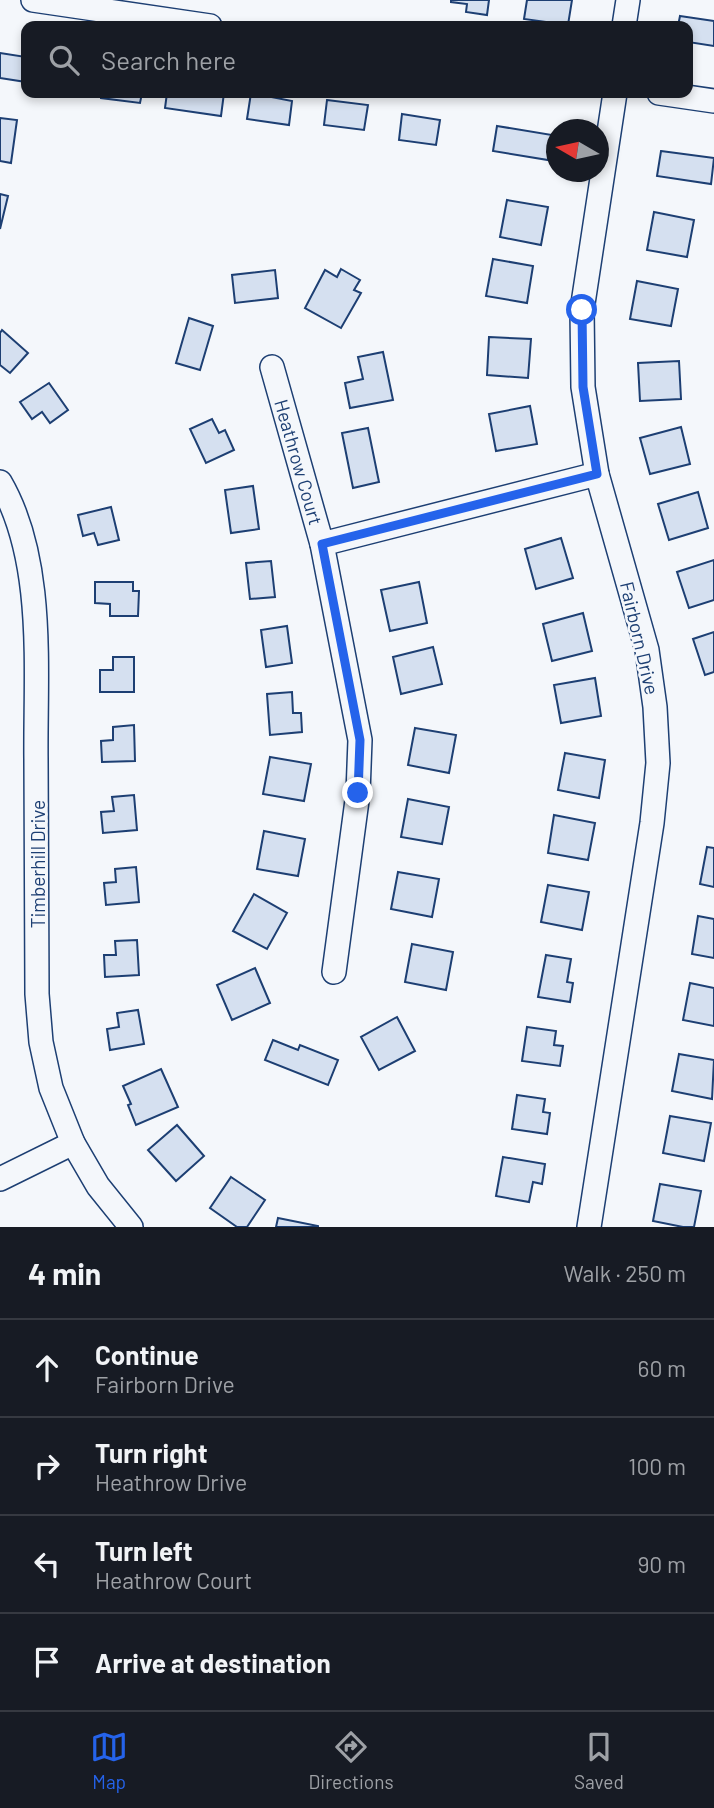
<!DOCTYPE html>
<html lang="en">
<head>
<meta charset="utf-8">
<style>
  body { margin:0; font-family:Barlow,sans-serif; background:#20242c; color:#f1f3f6 }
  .compass { position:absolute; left:546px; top:119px; width:63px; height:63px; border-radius:50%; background:#171b24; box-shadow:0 4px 10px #0003; rotate:279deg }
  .stop { position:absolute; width:21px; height:21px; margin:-16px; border:5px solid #2563eb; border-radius:50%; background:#fff }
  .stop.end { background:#2563eb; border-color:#fff; box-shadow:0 2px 7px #0008 }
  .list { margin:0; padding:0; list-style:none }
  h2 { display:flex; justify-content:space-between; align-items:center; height:91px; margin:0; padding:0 28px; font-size:30px }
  h2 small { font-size:23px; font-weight:400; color:#9ea1a6 }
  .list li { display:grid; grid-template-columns:46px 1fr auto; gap:21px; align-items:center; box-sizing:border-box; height:98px; padding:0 28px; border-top:2px solid #363941 }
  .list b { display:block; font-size:26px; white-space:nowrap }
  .list p { margin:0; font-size:23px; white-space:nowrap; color:#9ea1a6 }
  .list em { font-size:23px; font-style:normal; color:#9ea1a6 }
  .icon { flex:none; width:38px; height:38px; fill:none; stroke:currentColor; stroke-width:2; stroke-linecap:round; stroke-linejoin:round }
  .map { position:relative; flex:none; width:714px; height:1227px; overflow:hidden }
  .search { position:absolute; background:#171b24; box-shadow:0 4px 10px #0003; left:21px; right:21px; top:21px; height:77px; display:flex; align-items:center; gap:18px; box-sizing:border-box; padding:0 24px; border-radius:14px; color:#9ea1a6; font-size:26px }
  .sheet { height:483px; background:#171b24 }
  nav { display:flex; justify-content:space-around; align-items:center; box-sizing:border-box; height:98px; border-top:2px solid #363941; background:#171b24; font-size:19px; color:#9ea1a6 }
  nav a { display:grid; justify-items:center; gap:4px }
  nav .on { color:#2563eb }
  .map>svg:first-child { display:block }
</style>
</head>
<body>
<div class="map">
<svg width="714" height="1227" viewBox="0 0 714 1227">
  <rect width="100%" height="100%" fill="#f4f7fb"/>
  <g fill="#d5e0f0" stroke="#1d3f73" stroke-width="2">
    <polygon points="451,0 489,0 487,15 466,12 467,4 451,2"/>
    <polygon points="527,0 572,0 568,25 524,19"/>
    <polygon points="680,16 714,21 714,46 688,42 688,26 678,26"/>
    <polygon points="0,53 26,57 26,82 0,78"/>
    <polygon points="101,93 142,93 140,103 101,98"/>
    <polygon points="167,93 224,93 221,116 165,108"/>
    <polygon points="251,93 271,93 271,97 292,101 289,125 247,119"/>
    <polygon points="327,100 368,105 364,130 324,125"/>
    <polygon points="402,114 440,120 436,145 399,140"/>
    <polygon points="0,118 17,120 11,163 0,161"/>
    <polygon points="497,126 552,135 548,160 493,151"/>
    <polygon points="661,151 714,158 711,184 657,176"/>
    <polygon points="0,194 8,196 0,229"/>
    <polygon points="507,200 548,207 541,245 500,237"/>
    <polygon points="654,212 694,220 687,257 647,250"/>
    <polygon points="493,259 533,266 527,303 486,296"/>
    <polygon points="341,269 360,280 354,290 361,293 341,328 305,308 325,270 337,277"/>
    <polygon points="275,270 278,298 235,303 232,275"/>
    <polygon points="637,281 678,289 671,326 630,319"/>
    <polygon points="189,318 213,326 200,370 176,363"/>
    <polygon points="2,330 28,353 10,373 0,365 0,333"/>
    <polygon points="489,337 531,339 528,378 487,375"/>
    <polygon points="383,352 393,400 350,408 345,383 363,379 358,357"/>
    <polygon points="679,361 681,399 640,401 638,363"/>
    <polygon points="49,383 68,410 50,423 42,412 32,419 20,402"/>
    <polygon points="530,406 537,444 496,451 489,414"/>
    <polygon points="212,419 219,433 225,430 234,450 206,463 190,429"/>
    <polygon points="681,427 690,464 650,474 640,438"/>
    <polygon points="368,428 379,482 353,488 342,433"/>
    <polygon points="253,486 259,529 231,533 225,490"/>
    <polygon points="698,492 708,528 669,540 658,504"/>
    <polygon points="111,507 119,540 98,545 94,533 83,536 78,515"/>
    <polygon points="561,538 573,578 536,589 525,549"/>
    <polygon points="714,560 714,600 689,608 677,572"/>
    <polygon points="271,561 275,597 250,599 246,563"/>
    <polygon points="95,582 133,582 133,591 139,591 138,616 110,616 110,604 95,603"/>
    <polygon points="419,582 427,623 390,631 381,590"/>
    <polygon points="583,613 592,651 552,661 543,624"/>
    <polygon points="287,626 292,663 266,667 261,630"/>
    <polygon points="714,632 714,672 705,675 693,639"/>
    <polygon points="433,647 442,684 401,694 393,657"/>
    <polygon points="113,657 134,657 134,692 100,692 100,670 113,670"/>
    <polygon points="595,678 601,716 561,723 554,685"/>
    <polygon points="292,692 293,713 301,713 302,732 270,735 267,694"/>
    <polygon points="134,725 135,761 102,762 101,741 113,740 113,727"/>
    <polygon points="415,728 456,735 449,773 408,765"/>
    <polygon points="565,753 605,760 599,798 558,790"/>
    <polygon points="270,757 311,764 304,801 263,794"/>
    <polygon points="134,795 137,830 103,833 101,812 114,811 112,797"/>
    <polygon points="408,799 449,807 442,844 401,837"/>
    <polygon points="554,815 595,823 588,860 548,853"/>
    <polygon points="264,831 305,839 298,876 257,869"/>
    <polygon points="707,847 714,848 714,887 700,884"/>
    <polygon points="136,867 139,902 106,905 104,883 116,882 115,869"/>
    <polygon points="398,872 439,879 432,917 391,909"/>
    <polygon points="548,885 589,892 582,930 541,922"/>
    <polygon points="254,894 287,913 267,949 233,931"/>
    <polygon points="698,916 714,919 714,958 692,954"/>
    <polygon points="137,940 139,975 105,977 104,955 116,955 115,941"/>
    <polygon points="412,944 453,952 446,990 405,982"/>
    <polygon points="546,955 571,959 567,982 573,983 570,1002 538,997"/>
    <polygon points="255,968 270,1003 232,1020 217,985"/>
    <polygon points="690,983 714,988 714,1026 683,1020"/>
    <polygon points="138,1010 144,1044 110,1050 107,1029 119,1027 117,1013"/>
    <polygon points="397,1017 415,1051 379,1070 361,1037"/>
    <polygon points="527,1027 556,1031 554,1045 563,1046 560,1066 522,1061"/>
    <polygon points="273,1040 298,1050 300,1045 338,1060 328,1085 265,1060"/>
    <polygon points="679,1054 714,1060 712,1099 672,1091"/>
    <polygon points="161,1069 178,1107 136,1125 128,1105 131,1104 123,1086"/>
    <polygon points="517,1095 545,1099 543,1112 550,1113 547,1134 512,1129"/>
    <polygon points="670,1116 711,1123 704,1161 663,1153"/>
    <polygon points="177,1125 204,1156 176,1181 148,1150"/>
    <polygon points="503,1157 545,1164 542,1184 533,1182 529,1202 496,1196"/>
    <polygon points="231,1177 265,1200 247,1227 237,1227 210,1208"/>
    <polygon points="660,1184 701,1191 694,1227 683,1227 653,1221"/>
    <polygon points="278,1218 318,1226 318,1227 276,1227"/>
  </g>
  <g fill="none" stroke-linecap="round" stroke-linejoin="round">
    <defs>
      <g id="minor">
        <polyline points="33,0 210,26"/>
        <polyline points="624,26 628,0"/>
        <polyline points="659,93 714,101"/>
        <polyline points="272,367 322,544 360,740 358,793 334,972"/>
        <path d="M0,482C46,561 35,671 36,759C36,837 37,916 37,994L41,1042L51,1088L73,1143L98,1186L131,1227"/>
        <polyline points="322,544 597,474"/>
        <polyline points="0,1179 73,1143"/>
        <polyline points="589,1227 652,823 658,763 655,707 647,650 597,474 583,387 582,310 615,93"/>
      </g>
    </defs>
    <use href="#minor" stroke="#1d3f73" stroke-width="26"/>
    <use href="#minor" stroke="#f4f7fb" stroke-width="23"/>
  </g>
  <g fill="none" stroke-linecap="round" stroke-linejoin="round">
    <polyline stroke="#2563eb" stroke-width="9" points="358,793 360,740 322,544 597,474 583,387 582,310"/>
  </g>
  <g text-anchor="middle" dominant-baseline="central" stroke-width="5" stroke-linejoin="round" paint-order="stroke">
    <g font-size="19" fill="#1d3f73" stroke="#f4f7fb">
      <text transform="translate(299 462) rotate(74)">Heathrow Court</text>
      <text transform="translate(640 638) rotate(77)">Fairborn Drive</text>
      <text transform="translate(37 864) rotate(-90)">Timberhill Drive</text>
    </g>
  </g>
</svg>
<svg class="compass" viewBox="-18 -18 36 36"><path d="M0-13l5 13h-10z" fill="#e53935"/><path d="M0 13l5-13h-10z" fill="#9ea1a6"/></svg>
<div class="stop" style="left:582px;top:310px"></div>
<div class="stop end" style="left:358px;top:793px"></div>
<div class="search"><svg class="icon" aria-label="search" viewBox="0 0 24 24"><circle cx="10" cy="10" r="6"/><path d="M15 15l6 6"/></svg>Search here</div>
</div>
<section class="sheet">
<h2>4 min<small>Walk · 250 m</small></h2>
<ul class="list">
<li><svg class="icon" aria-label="ahead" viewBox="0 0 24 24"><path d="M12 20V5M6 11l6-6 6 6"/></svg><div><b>Continue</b><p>Fairborn Drive</p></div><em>60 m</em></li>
<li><svg class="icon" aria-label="right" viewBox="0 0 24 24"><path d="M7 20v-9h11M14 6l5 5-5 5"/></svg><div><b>Turn right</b><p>Heathrow Drive</p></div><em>100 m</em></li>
<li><svg class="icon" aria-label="left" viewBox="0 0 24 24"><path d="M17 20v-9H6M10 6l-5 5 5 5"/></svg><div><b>Turn left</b><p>Heathrow Court</p></div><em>90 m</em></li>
<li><svg class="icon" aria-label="arrive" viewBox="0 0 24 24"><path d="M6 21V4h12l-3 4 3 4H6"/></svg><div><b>Arrive at destination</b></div></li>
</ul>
</section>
<nav>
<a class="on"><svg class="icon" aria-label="map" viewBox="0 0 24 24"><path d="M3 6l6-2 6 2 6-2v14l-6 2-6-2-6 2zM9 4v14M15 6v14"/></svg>Map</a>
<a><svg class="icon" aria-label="directions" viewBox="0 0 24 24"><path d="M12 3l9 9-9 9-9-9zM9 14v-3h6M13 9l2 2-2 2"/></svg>Directions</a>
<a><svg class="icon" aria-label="saved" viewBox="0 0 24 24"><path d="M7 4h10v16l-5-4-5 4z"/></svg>Saved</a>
</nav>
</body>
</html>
